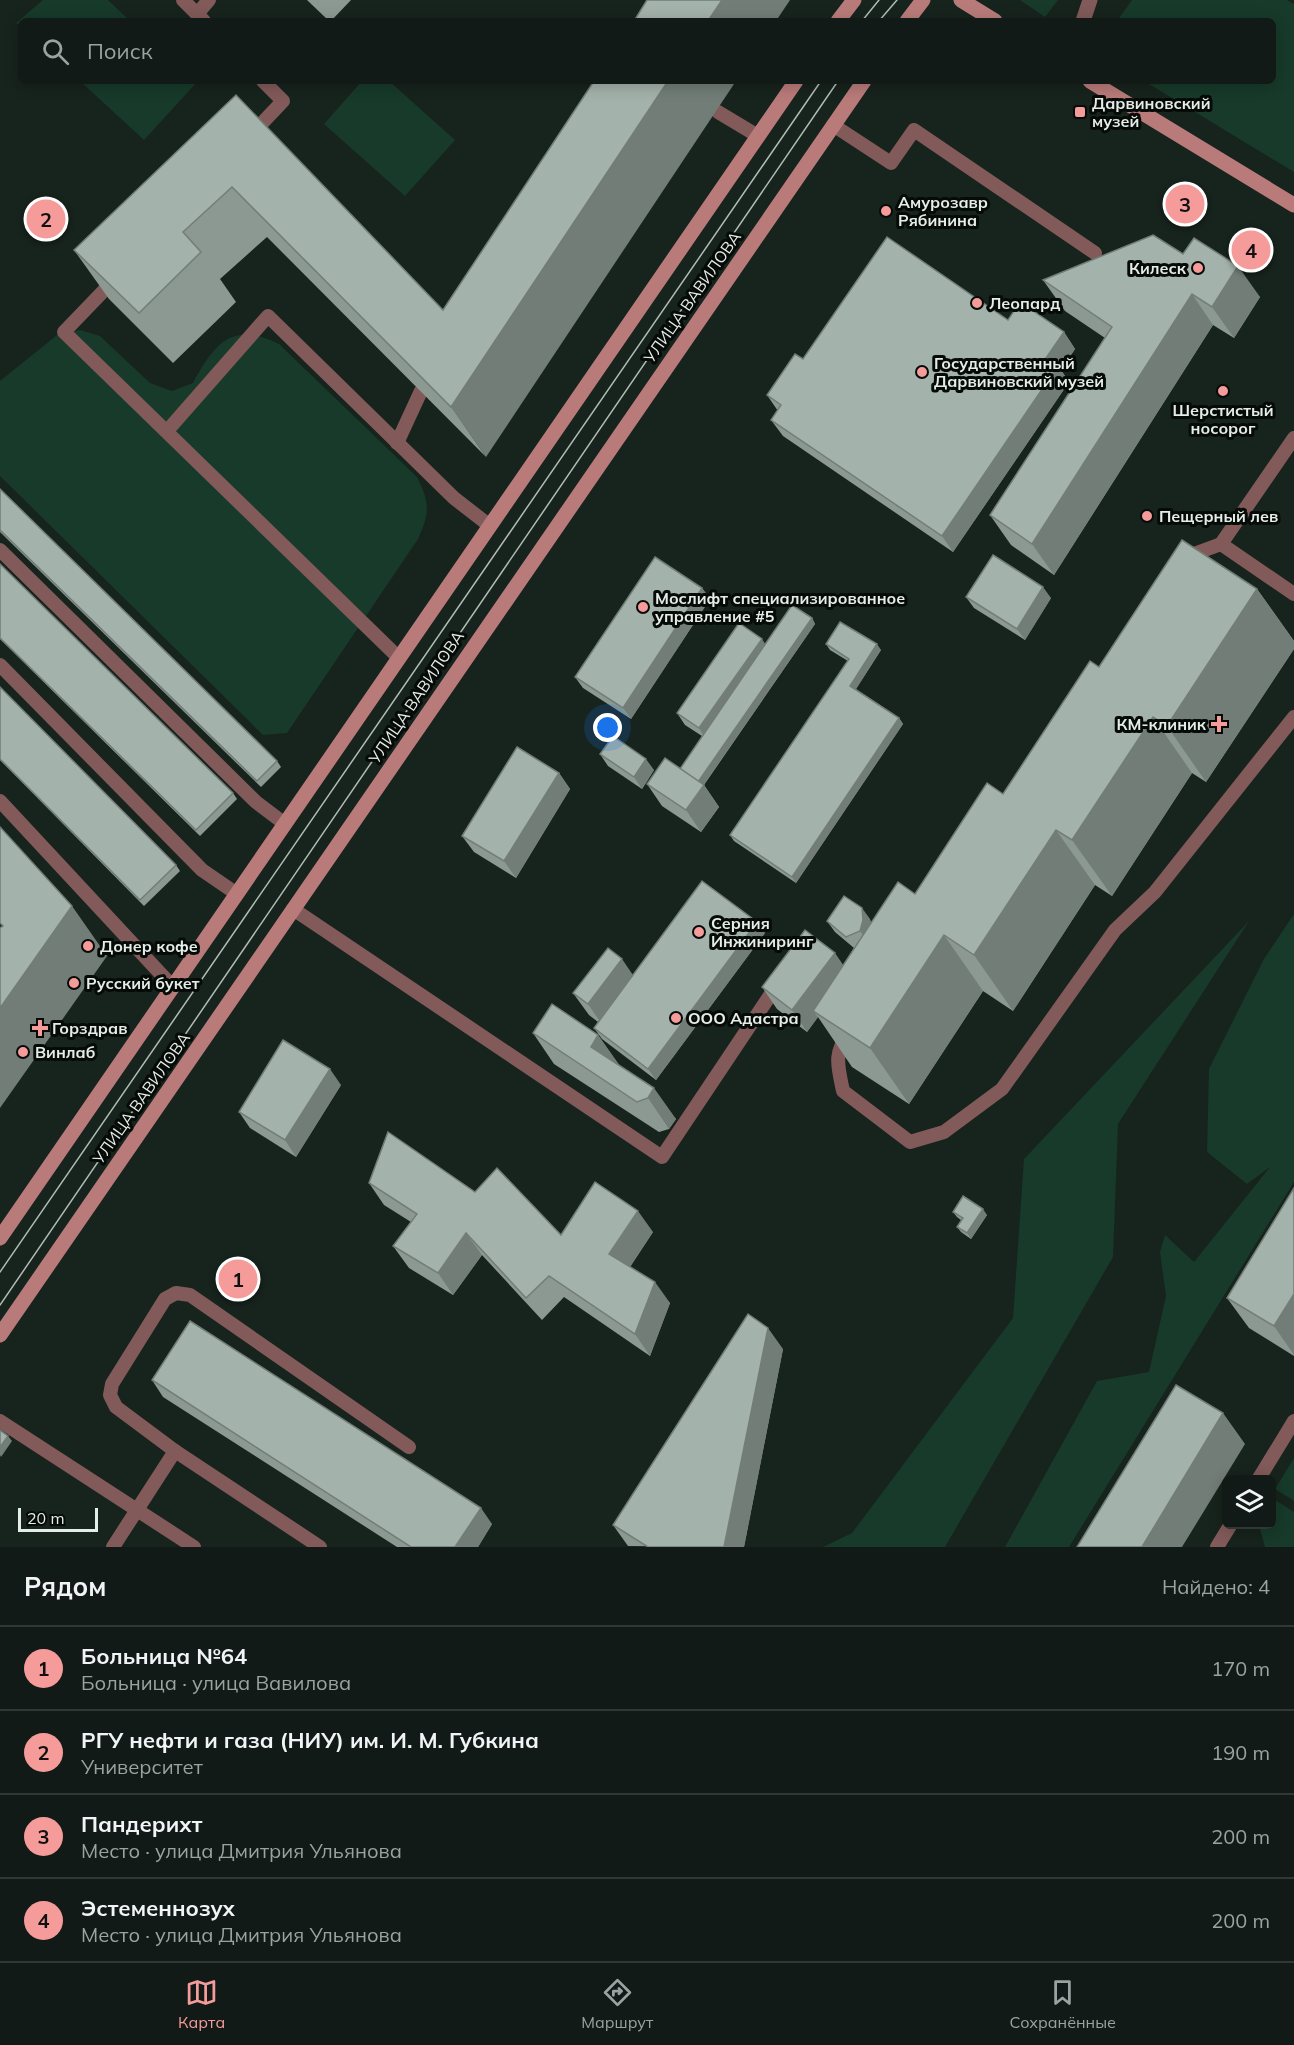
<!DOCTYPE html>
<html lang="ru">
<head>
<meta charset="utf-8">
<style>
  body { margin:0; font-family:Mulish,sans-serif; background:#1a231f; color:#f1f3f6 }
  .controls { position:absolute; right:18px; bottom:18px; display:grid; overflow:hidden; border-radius:9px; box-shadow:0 3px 15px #0003 }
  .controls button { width:54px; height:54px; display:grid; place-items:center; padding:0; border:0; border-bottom:2px solid #303835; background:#111a16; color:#f1f3f6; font:30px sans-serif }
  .scale { position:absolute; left:18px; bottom:15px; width:80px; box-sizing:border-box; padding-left:6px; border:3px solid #e5ede8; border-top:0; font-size:16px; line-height:21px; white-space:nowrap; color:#e5ede8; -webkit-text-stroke:4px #060b08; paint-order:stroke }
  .you { position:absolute; left:608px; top:728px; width:21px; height:21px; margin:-15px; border:4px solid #fff; border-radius:50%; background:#1a73e8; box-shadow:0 0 0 9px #1a73e833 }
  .badge { display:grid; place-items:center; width:39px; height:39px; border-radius:50%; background:#f59b9a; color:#111; font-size:20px; font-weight:700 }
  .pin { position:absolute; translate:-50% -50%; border:3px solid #fff; box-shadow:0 2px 6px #0006 }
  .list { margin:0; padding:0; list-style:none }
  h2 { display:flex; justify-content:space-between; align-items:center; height:78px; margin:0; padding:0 24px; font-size:26px }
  h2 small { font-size:20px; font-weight:400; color:#9ca1a1 }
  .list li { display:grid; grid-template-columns:39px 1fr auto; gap:18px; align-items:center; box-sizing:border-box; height:84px; padding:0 24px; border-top:2px solid #303835 }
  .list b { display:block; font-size:22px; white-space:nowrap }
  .list p { margin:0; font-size:20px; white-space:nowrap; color:#9ca1a1 }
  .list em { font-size:20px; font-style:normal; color:#9ca1a1 }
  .icon { flex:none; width:33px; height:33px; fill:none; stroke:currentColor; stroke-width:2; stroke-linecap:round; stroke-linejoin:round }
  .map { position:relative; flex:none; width:1294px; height:1547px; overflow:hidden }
  .search { position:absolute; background:#111a16; box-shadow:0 3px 15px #0003; left:18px; right:18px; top:18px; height:66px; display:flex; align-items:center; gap:15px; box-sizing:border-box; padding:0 21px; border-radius:9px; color:#9ca1a1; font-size:22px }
  .sheet { height:414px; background:#111a16 }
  nav { display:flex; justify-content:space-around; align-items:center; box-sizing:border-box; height:84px; border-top:2px solid #303835; background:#111a16; font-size:16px; color:#9ca1a1 }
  nav a { display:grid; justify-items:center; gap:3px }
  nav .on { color:#f59b9a }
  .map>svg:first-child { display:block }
</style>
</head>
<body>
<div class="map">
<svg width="1294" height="1547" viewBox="0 0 1294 1547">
  <rect width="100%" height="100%" fill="#17231d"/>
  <g fill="#173a2a">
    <polygon points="43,0 108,0 130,21 21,21 21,27 16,23"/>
    <polygon points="1020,0 1058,0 1045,17"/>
    <polygon points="1132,0 1287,0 1294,4 1294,172 1144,81 1273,81 1273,21 1117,21"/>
    <polygon points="80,81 196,81 197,82 144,140"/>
    <polygon points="362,81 389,81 455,140 405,196 324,124"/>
    <path d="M80,330L100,336L150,383L172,391L193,383C215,342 233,321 279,344L417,477C430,503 430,512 418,539L287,733L263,735L0,476V381L57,335Z"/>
    <polygon points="1294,914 1294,1182 1069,1547 1005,1547 1097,1381 1149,1372 1166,1296 1160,1252 1165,1235 1194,1262 1270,1167 1247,1184 1207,1152 1209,1069 1264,959"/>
    <polygon points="1249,921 1118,1124 1113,1257 945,1547 823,1547 852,1533 1013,1318 1024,1159"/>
    <polygon points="1294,1458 1294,1501 1275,1489"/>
    <polygon points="1272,1498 1294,1512 1294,1547 1265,1547 1259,1525 1272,1524"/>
  </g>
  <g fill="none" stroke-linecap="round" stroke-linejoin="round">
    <g stroke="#815a59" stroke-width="14">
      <polyline points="183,0 204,21"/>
      <polyline points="197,14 209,0"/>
      <polyline points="718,112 758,136"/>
      <polyline points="833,125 891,163 914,130 1095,253"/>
      <polyline points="250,136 283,101 263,81"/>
      <polyline points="115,279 64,332 399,658"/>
      <polyline points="167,431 268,316 454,498 490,526"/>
      <polyline points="397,443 421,391"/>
      <polyline points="1221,544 1294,594"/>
      <polyline points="0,550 256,802 285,824"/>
      <polyline points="1183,558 1221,544 1294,438"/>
      <polyline points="0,665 202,870 237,894"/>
      <polyline points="0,801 173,987"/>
      <polyline points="293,909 662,1157 779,982"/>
      <path d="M849,1033C833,1054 838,1066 843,1091L910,1142L944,1132L1002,1089L1115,930L1155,892L1294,717"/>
      <polyline points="0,1421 194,1547"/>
      <polyline points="1258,1480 1294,1421"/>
      <polyline points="113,1547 175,1451"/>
      <polyline points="320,1547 175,1451 116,1407 110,1395 112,1384 165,1299 176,1293 190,1295 409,1447"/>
      <polyline points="1217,1547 1231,1524"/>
    </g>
    <polyline stroke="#815a59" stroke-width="15" points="1083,21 1090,0"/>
    <g stroke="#b97b7a" stroke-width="15">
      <polyline points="961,0 995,21"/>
      <polyline points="838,21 854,0"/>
      <polyline points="907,21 923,0"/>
      <polyline points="1090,81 1294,205"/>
      <polyline points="0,1238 796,81"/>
      <polyline points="0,1335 864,81"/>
    </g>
    <g stroke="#b2bbb6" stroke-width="1.5">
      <polyline points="862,21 879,0"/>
      <polyline points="879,21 897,0"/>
      <polyline points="0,1272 821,81"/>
      <polyline points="0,1305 838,81"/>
    </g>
  </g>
  <g fill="#8c9992">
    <polygon points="307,0 351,0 331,21 329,21"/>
    <polygon points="236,95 486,457 267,237 220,279 236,302 173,363 109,299 74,250"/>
    <polygon points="1183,254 1260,297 1234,338 1213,325 1054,575 1011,545 990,515 1105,338 1065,311 1043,280"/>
    <polygon points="1008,320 1064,332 1075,349 1061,370 1069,382 953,552 783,436 771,420 778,411 767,395 803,359"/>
    <polygon points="0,489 277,761 281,767 261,787 0,532"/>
    <polygon points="0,564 233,793 237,799 200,836 0,639"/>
    <polygon points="702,588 710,599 631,719 583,688 575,677"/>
    <polygon points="1257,589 1294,641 1294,649 1206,782 1192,773 1112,896 1095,885 1013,1011 983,991 909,1104 852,1067 818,1017 807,1032 777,1009 762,987 843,965 854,948 835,932 827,921 870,919 871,923 915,894 1003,794 1099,667"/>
    <polygon points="966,597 1051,598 1025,640 974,608"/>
    <polygon points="812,618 815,624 704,785 719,807 701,832 662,806 647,784 680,769 702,736 685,725 677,713 765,644"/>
    <polygon points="826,644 881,650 856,689 899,718 903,724 796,883 734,841 730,835 848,661 830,650"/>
    <polygon points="0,687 176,865 180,871 144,906 0,760"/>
    <polygon points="600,754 654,770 642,789 608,766"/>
    <polygon points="559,773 570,789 516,878 474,852 462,836"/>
    <polygon points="765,933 656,1080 602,1039 594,1028 598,1022 589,1015 573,993"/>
    <polygon points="533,1033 598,1035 619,1065 676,1119 669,1129 659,1132 554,1064"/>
    <polygon points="341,1085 296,1157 250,1128 239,1112"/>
    <polygon points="369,1183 475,1192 561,1235 653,1232 630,1267 670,1303 650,1356 564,1297 542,1320 482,1255 453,1295 409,1268 393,1246 411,1222 384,1205"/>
    <polygon points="1294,1188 1294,1356 1249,1328 1227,1298"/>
    <polygon points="953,1212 987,1215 971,1239 961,1232 957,1227 961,1220 957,1217"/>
    <polygon points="783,1349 744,1547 628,1546 613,1525"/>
    <polygon points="152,1380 492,1524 478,1547 397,1547 163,1397"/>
  </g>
  <g fill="#727d77">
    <polygon points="722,0 790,0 776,21 708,21"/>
    <polygon points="668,81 736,81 486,457 451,407"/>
    <polygon points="1238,266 1260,297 1234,338 1212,307"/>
    <polygon points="1192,294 1213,325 1054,575 1032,544"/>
    <polygon points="1064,332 1075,349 1061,370 1069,382 953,552 942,536 1046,358"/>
    <polygon points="1043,587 1051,598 1025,640 1017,629"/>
    <polygon points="702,588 710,599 631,719 623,708"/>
    <polygon points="1257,589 1294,641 1294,649 1206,782 1167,726"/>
    <polygon points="812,618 815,624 698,793 694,787"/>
    <polygon points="762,639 769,650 706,740 699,728"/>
    <polygon points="877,644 881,650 854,692 850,686"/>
    <polygon points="1153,717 1192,773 1112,896 1072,840"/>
    <polygon points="899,718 903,724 796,883 792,877"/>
    <polygon points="646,759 654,770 642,789 634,777"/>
    <polygon points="559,773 570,789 516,878 504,861"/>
    <polygon points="704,785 719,807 701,832 686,810"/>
    <polygon points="1056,830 1095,885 1013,1011 974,955"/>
    <polygon points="72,906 107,956 0,1108 0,1008"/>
    <polygon points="862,908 870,919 871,931 868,942 860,931"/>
    <polygon points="757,922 765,933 656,1080 648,1069"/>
    <polygon points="944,935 983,991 909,1104 870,1048"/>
    <polygon points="835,953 850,975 813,1011 818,1017 807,1032 792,1010"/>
    <polygon points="622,959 637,981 603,1026 588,1004"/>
    <polygon points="598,1035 620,1066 591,1047"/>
    <polygon points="330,1069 341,1085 296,1157 285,1140"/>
    <polygon points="654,1088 676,1119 669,1129 648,1098"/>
    <polygon points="983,1209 987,1215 971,1239 967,1233"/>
    <polygon points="638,1211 653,1232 624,1276 609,1254"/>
    <polygon points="466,1233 482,1255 453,1295 438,1273"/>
    <polygon points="655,1282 670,1303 650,1356 635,1334"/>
    <polygon points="1294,1294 1294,1355 1274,1326"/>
    <polygon points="768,1328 783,1349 744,1547 724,1547"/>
    <polygon points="1223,1413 1245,1444 1182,1547 1142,1547"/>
    <polygon points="8,1436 12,1441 1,1457 0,1455 0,1447"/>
    <polygon points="481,1508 492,1524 478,1547 455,1547"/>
  </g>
  <g fill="#a3b2aa" stroke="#727d77" stroke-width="1.5">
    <polygon points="647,0 722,0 708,21 634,21"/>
    <polygon points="594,81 668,81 451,407 232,187 183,232 201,252 139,313 74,250 236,95 443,310"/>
    <polygon points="1153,235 1183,254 1194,238 1238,266 1212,307 1192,294 1032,544 990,515 1112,327 1043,280"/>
    <polygon points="887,237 1008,320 1020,302 1064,332 1046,358 1058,366 942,536 771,420 781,405 767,395 795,354 803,359"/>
    <polygon points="0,489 277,761 257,781 0,530"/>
    <polygon points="1182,540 1257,589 1167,726 1153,717 1072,840 1056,830 974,955 944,935 870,1048 813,1011 898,882 915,894 987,783 1003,794 1090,661 1099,667"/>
    <polygon points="993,555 1043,587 1017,629 966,597"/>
    <polygon points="655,557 702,588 623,708 575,677"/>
    <polygon points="0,564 233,793 196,830 0,638"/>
    <polygon points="792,605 812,618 698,782 680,769"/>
    <polygon points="840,622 877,644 850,686 899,718 792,877 730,835 849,659 826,644"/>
    <polygon points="739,623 762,639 699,728 677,713"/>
    <polygon points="0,687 176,865 140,900 0,759"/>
    <polygon points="613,736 646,759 634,777 600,754"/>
    <polygon points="517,747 559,773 504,861 462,836"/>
    <polygon points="665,758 704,785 686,810 647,784"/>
    <polygon points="0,827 72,906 0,1008 0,928 3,926 0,923"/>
    <polygon points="702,881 757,922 648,1069 594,1028"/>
    <polygon points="844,896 862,908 863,920 860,931 846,937 827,921"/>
    <polygon points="805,930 835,953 792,1010 762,987"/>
    <polygon points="608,948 622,959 588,1004 573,993"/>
    <polygon points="552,1004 598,1035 591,1047 654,1088 648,1098 637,1102 533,1033"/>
    <polygon points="283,1040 330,1069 285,1140 239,1112"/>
    <polygon points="388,1132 475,1192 497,1168 561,1235 595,1182 638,1211 609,1254 655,1282 635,1334 549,1276 526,1298 466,1233 438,1273 393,1246 417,1214 369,1183"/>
    <polygon points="1294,1188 1294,1294 1274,1326 1227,1298"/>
    <polygon points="963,1196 983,1209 967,1233 957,1227 963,1218 953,1212"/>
    <polygon points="748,1314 768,1328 724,1547 648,1547 613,1525"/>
    <polygon points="190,1321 481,1508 455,1547 411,1547 152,1380"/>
    <polygon points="1176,1385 1223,1413 1142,1547 1077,1547"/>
    <polygon points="0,1430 8,1436 0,1447"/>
  </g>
  <g fill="#f59b9a" stroke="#060b08" stroke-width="2">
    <rect x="1074" y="106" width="12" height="12" rx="3"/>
    <circle cx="886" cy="211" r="6"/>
    <circle cx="1198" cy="268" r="6"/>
    <circle cx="977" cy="303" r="6"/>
    <circle cx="922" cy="372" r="6"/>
    <circle cx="1223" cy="391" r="6"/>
    <circle cx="1147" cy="516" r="6"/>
    <circle cx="643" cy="607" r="6"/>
    <path d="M1216 715h6v6h6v6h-6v6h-6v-6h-6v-6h6z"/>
    <circle cx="699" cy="932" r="6"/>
    <circle cx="88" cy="946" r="6"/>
    <circle cx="74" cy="983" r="6"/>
    <circle cx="676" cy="1018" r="6"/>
    <path d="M37 1019h6v6h6v6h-6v6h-6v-6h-6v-6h6z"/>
    <circle cx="23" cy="1052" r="6"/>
  </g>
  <g text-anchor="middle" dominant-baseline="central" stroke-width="6" stroke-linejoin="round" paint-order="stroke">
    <g font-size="16" font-weight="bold" fill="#e5ede8" stroke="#060b08" text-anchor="start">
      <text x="1092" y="103">Дарвиновский<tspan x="1092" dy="18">музей</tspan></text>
      <text x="898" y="202">Амурозавр<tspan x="898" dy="18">Рябинина</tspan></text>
      <text x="1186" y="268" text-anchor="end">Килеск</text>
      <text x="989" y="303">Леопард</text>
      <text x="934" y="363">Государственный<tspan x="934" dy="18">Дарвиновский музей</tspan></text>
      <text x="1223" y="410" text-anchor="middle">Шерстистый<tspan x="1223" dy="18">носорог</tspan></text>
      <text x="1159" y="516">Пещерный лев</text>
      <text x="655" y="598">Мослифт специализированное<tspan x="655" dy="18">управление #5</tspan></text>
      <text x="1206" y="724" text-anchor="end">КМ-клиник</text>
      <text x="711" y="923">Серния<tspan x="711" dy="18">Инжиниринг</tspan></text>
      <text x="100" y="946">Донер кофе</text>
      <text x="86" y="983">Русский букет</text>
      <text x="688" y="1018">ООО Адастра</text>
      <text x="52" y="1028">Горздрав</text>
      <text x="35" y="1052">Винлаб</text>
    </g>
    <g font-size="16" fill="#e5ede8" stroke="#060b08">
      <text transform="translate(692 297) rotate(-55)">УЛИЦА ВАВИЛОВА</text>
      <text transform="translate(416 697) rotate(-56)">УЛИЦА ВАВИЛОВА</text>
      <text transform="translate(141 1098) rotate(-55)">УЛИЦА ВАВИЛОВА</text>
    </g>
  </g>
</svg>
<div class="controls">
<button><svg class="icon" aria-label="layers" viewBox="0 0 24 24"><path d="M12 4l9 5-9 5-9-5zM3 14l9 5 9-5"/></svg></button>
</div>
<div class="scale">20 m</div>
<div class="you"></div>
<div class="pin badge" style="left:238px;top:1279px">1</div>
<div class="pin badge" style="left:46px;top:219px">2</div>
<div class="pin badge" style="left:1185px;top:204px">3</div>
<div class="pin badge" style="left:1251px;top:250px">4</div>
<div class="search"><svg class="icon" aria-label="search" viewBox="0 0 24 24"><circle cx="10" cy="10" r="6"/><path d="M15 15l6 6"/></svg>Поиск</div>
</div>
<section class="sheet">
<h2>Рядом<small>Найдено: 4</small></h2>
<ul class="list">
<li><span class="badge">1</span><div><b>Больница №64</b><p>Больница · улица Вавилова</p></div><em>170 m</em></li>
<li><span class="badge">2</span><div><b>РГУ нефти и газа (НИУ) им. И. М. Губкина</b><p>Университет</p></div><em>190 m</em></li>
<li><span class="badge">3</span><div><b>Пандерихт</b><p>Место · улица Дмитрия Ульянова</p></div><em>200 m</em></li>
<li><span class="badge">4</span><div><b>Эстеменнозух</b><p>Место · улица Дмитрия Ульянова</p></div><em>200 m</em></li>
</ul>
</section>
<nav>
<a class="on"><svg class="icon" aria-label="map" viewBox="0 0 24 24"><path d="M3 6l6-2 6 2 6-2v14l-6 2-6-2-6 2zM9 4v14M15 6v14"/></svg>Карта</a>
<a><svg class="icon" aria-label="directions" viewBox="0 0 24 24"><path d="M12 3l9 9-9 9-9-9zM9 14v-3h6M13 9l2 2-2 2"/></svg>Маршрут</a>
<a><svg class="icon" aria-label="saved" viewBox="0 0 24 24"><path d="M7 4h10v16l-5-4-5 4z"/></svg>Сохранённые</a>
</nav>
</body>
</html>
